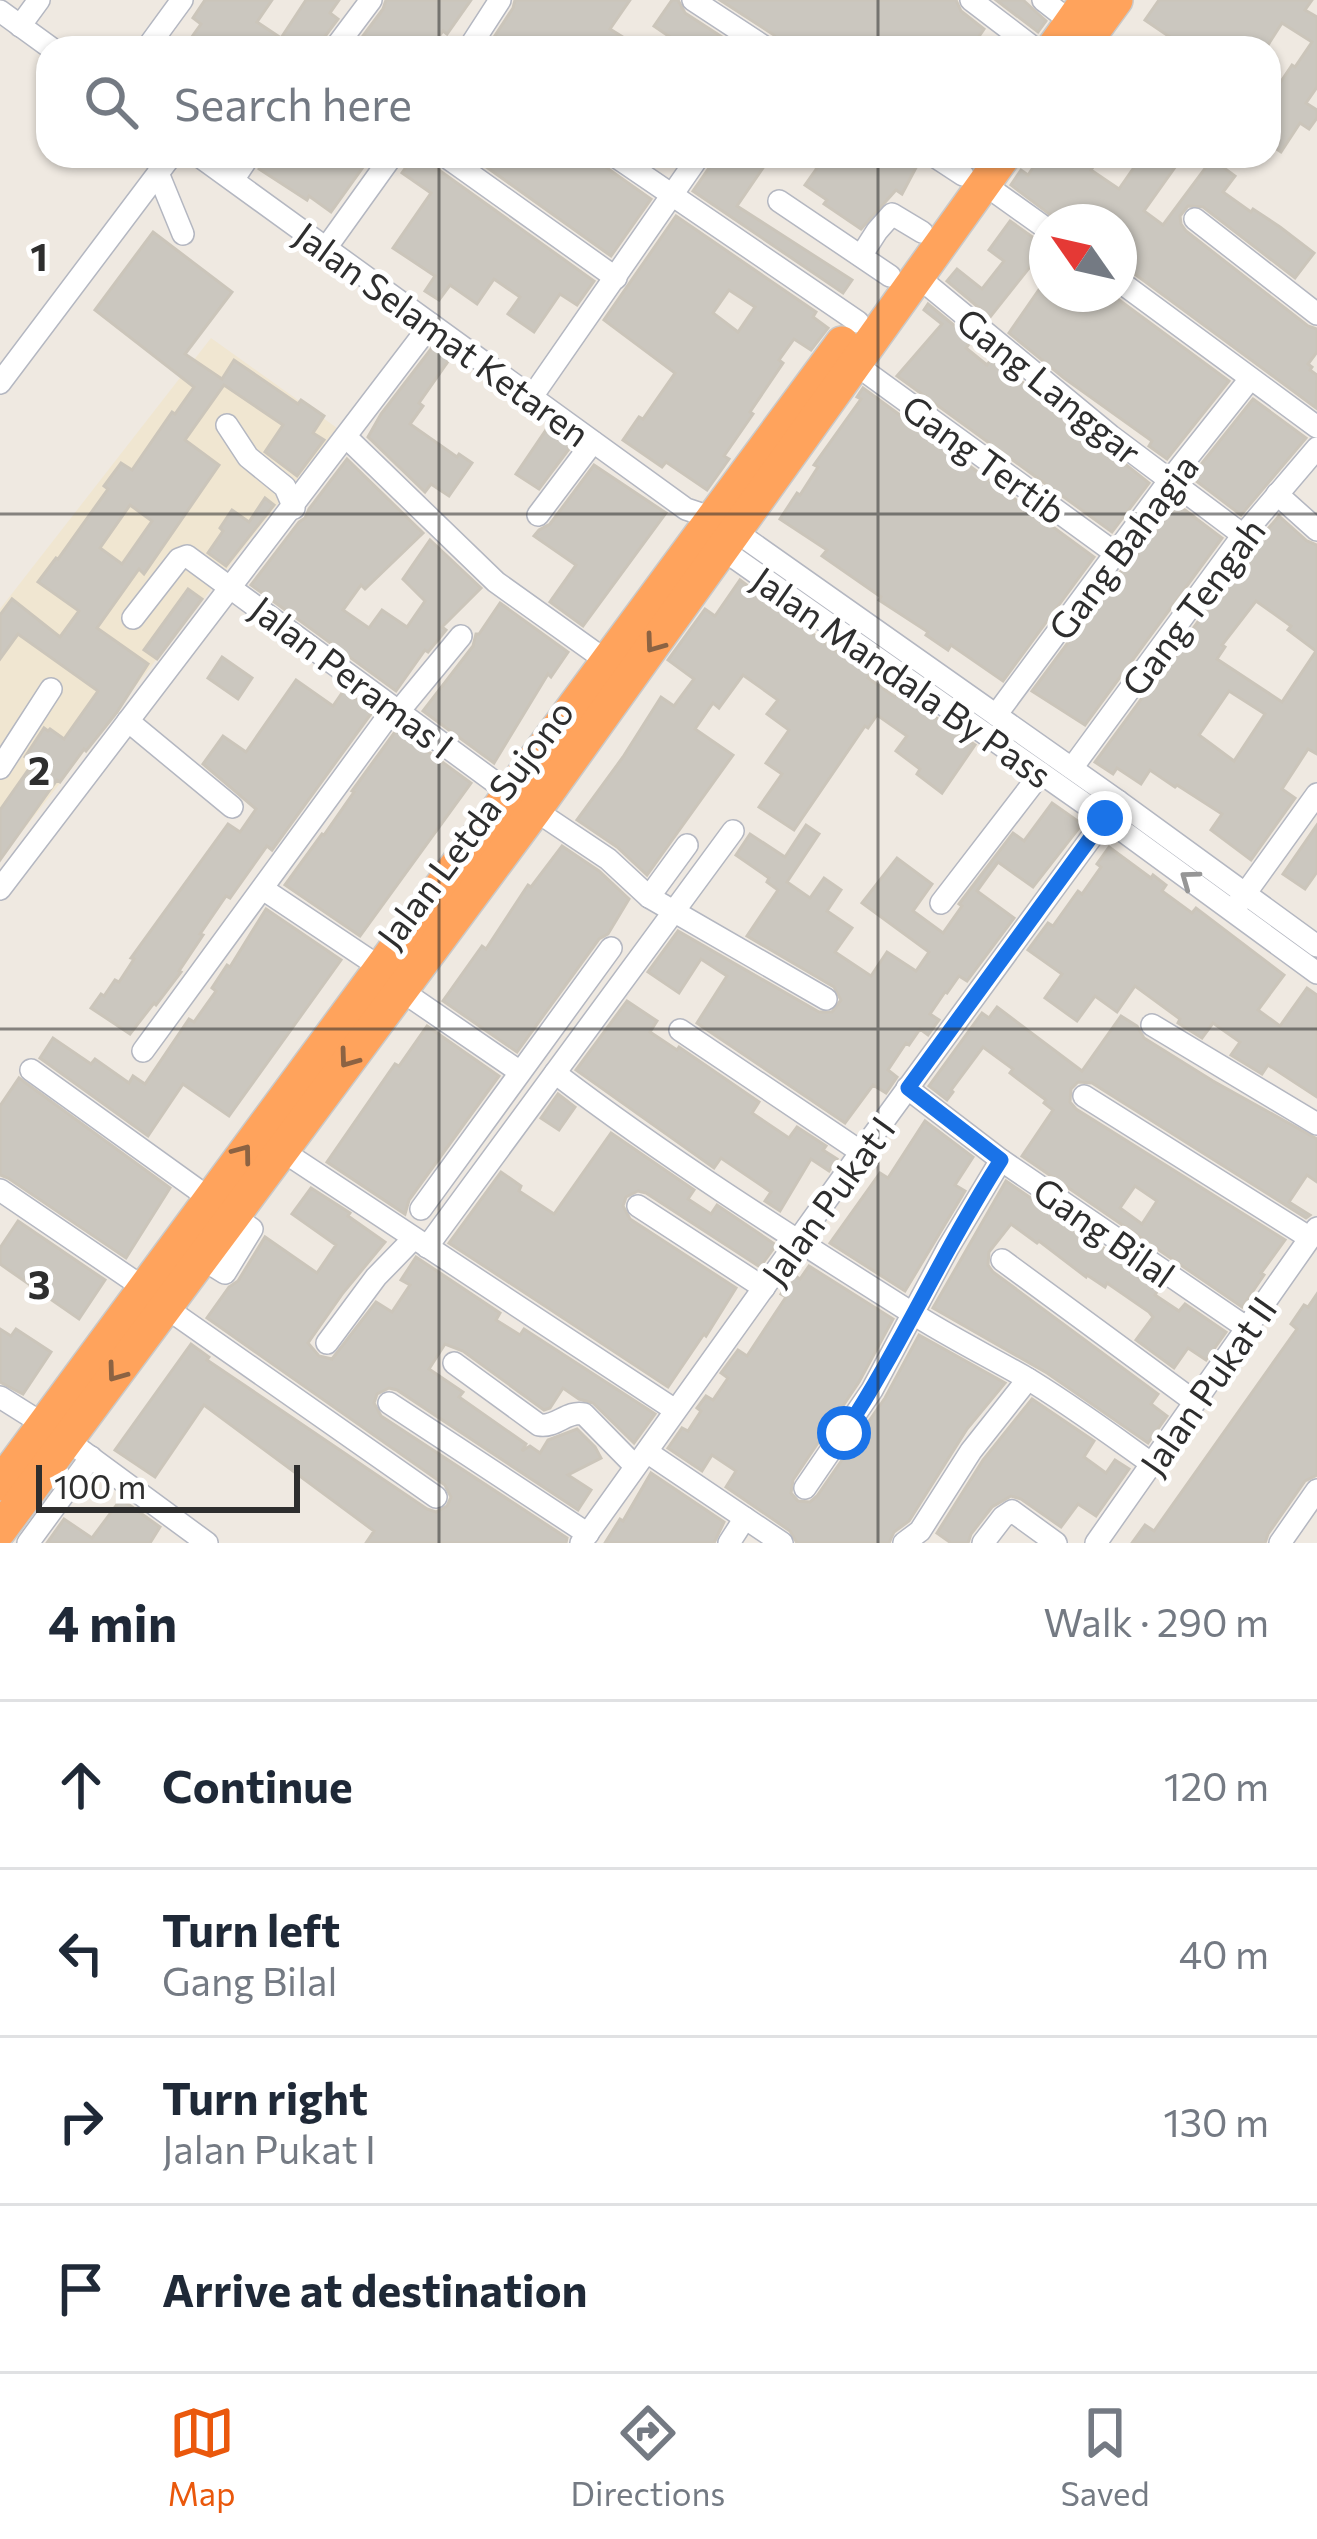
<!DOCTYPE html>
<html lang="en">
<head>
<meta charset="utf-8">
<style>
  body { margin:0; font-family:Commissioner,sans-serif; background:#f2f2f3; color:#1f2937 }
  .compass { position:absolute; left:1029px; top:204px; width:108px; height:108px; border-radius:50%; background:#fff; box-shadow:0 3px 9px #0004; rotate:304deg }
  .scale { position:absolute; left:36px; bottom:30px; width:264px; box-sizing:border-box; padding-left:12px; border:6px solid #2e2e2e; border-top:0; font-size:33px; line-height:42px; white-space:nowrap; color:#2e2e2e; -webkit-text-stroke:9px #fff; paint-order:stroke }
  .stop { position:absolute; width:36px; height:36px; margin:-27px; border:9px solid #1a73e8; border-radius:50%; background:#fff }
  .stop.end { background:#1a73e8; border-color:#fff; box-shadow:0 3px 12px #0008 }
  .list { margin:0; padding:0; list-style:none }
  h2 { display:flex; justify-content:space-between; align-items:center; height:156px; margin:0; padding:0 48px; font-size:51px }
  h2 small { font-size:39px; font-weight:400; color:#747a83 }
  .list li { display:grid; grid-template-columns:78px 1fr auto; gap:36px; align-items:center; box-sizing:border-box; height:168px; padding:0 48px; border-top:3px solid #e0e1e3 }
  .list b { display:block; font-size:45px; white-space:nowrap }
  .list p { margin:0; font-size:39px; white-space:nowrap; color:#747a83 }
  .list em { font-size:39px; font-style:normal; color:#747a83 }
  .icon { flex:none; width:66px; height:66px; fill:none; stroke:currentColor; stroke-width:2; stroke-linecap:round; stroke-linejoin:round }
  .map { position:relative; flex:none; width:1317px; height:1543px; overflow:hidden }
  .search { position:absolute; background:#fff; box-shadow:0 3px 9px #0004; left:36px; right:36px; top:36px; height:132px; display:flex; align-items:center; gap:30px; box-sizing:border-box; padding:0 42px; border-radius:36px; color:#747a83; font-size:45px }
  .sheet { height:828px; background:#fff }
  nav { display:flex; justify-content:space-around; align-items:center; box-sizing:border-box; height:168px; border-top:3px solid #e0e1e3; background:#fff; font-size:33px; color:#747a83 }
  nav a { display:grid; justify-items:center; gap:6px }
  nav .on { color:#ea580c }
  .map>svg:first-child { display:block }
</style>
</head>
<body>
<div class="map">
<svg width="1317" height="1543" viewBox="0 0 1317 1543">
  <rect width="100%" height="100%" fill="#efe9e1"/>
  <polygon fill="#f0e6d1" points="211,338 337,428 0,860 0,609"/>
  <g fill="#cbc7bf" stroke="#cbc5ba" stroke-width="3" fill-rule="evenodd">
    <polygon points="205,0 272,0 257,22 281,38 306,0 339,0 330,13 338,19 323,39 320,48 184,48 201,24 193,18"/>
    <polygon points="386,0 471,0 447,34 443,31 431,48 354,48 383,9"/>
    <polygon points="515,0 630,0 610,29 626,39 621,48 487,48 513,8"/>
    <polygon points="672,0 678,0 685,13 739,48 686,48 654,26"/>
    <polygon points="720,0 956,0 961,11 984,29 971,48 781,48 774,35"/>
    <polygon points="996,0 1023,0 1046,21 1038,32"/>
    <polygon points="1159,0 1312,0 1305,10 1317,17 1317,87 1306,103 1317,110 1317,118 1309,129 1300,123 1281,152 1269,144 1269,75 1280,83 1292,65 1295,67 1312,42 1282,23 1266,48 1186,48 1145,20"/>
    <polygon points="264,156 371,156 331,212 309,196 307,200 259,169"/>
    <polygon points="414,156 430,164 431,161 436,168 594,281 577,305 560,294 534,332 508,314 520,297 494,279 477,304 450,285 439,300 425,291 435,276 393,248 431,193 402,173"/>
    <polygon points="471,156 600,156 607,168 651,199 611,256"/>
    <polygon points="714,156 771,156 737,206 852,280 843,293 693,191 711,165"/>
    <polygon points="799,156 919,156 920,160 902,194 896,190 861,229 824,204 827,200 805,185 817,168"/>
    <polygon points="1041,156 1101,156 1091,170 1119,189 1142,156 1183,156 1144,211 1163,225 1212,159 1235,176 1223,192 1251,212 1253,209 1280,227 1314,253 1295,278 1203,207 1188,206 1180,216 1181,224 1186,231 1308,326 1317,329 1317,352 1308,364 1312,367 1310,370 1317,375 1316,408 1128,269 1119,266 1119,222 1096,222 1088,216 1084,222 1060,222 1011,185 1021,170 1028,175"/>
    <path d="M676,216L816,312L813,317L828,328L811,350L794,339L779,360L783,363L750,412L753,414L724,456L729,459L707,490L666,462L662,467L623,440L639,417L643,419L675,373L604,320ZM729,290L755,307L738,332L713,313Z"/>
    <polygon points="1010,221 1038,241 1047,244 1047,273 1033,263 990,317 947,281 957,269 982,289 1004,261 989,250"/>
    <path d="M153,232L232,292L185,354L222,379L234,360L298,404L301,400L324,416L313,433L324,440L297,476L265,452L283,425L224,385L185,440L219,465L144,574L139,569L97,628L148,664L117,712L86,751L84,749L60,782L57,780L0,860V810L33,763L25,757L44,728L48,731L50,729L64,739L98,691L18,634L0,659V615L12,599L60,637L79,611L38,582L56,558L58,559L108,489L104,486L121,463L132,470L172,412L175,414L194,387L95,310ZM130,505L152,521L122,564L100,548Z"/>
    <polygon points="1047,278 1047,294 1111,294 1229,381 1167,459 1149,446 1152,441 1064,378 1009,333"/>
    <polygon points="928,304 972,340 966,348 987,365 992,358 1149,483 1112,532 897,376 942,324 924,310"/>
    <polygon points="434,345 451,357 419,403 423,406 410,424 457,457 459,454 472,463 449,496 431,484 425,492 368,437 381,414"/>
    <polygon points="863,388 1094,557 1003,681 951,645 948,650 926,635 928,632 879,600 881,597 822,556 827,550 780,519 797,493 800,495 818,467 814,465 861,399 857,397"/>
    <polygon points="1253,399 1306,438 1241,515 1191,477"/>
    <polygon points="548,427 572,445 539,489 516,474"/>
    <polygon points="347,459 423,533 365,589 361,585 343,610 369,628 382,610 407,627 425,601 403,579 430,540 481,588 442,627 446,630 428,652 425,650 396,691 251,585 299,522 305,518 309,509"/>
    <polygon points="594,465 666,513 583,626 550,602 576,565 534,536 539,530 550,524"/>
    <polygon points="265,498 274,505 226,566 208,553 223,531 220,528 232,510 249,522"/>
    <polygon points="1173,501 1222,538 1085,725 1032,691"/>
    <path d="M1279,516L1307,541L1317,545V754L1308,749L1282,789L1295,798L1251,860L1211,830L1222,814L1177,785L1175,787L1150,770L1141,784L1117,768L1113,774L1095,762L1255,544ZM1256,601L1291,626L1288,630L1316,651L1282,702L1217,659L1225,647L1222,645ZM1229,691L1265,714L1234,761L1199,735Z"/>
    <polygon points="740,580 848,660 850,657 872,673 868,678 895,697 899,692 975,745 942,793 917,774 920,769 896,751 907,736 877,715 868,728 865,726 794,830 759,807 782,774 766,763 789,730 767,714 778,700 743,675 719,708 713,703 695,729 733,755 647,875 617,847 577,820 623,757 661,697 674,706 694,679 668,660 705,609 715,616"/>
    <polygon points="188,589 202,599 157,659 144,650"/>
    <polygon points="500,603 568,652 551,677 548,674 494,763 423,711 473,646 476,634 479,634"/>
    <polygon points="222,657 252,678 238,699 208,678"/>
    <polygon points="296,680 333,706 344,690 373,711 272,850 267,846 230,898 226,896 200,934 203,935 179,971 181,972 156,1005 154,1003 130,1034 91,1008 101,994 104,996 115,980 119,982 134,959 131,958 228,824 240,832 256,809 203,764 223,736 246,752"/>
    <polygon points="397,729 471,783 360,936 285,885 322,834 324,835 354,792 352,791"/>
    <polygon points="1052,803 1082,824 1033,887 998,862 977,891 1014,918 967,981 959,976 947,993 945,992 930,1014 939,1020 928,1035 920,1029 909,1045 906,1043 888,1070 897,1077 886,1093 873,1085 845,1123 697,1023 727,976 701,959 679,993 648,972 678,931 819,1012 832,1012 841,1000 834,987 747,936 778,890 767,882 769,878 736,855 750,834 785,857 806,825 819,834 787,882 810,898 824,878 841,890 827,911 852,928 835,952 871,976 887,952 916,971 929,952 862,903 897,858 932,884 913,911 943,933 962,906 959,904 1013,833 1024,841"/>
    <polygon points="1317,825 1317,872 1305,889 1283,874"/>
    <polygon points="562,846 599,871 629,899 608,934 599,939 517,1052 443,1001 482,946 486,949 528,885 531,887"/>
    <polygon points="1109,847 1151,878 1153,875 1166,885 1162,891 1192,913 1196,908 1284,975 1258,1010 1280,1026 1307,988 1317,995 1317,1097 1268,1065 1262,1074 1231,1055 1240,1042 1213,1023 1202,1038 1178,1023 1180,1019 1135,986 1117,1012 1095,996 1077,1021 1045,998 1062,974 1028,950 1048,923 1053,926 1078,891 1082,894 1101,867 1097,864"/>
    <polygon points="266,909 341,960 229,1116 183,1084 148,1136 40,1058 53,1038 91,1064 95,1059 129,1083 133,1076 145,1084 189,1019 194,1022 216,991 212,988 227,965 230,967"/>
    <polygon points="627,1001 657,1021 650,1032 677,1050 679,1047 759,1102 752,1113 789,1138 797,1127 826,1146 823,1150 837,1159 829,1171 811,1159 780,1211 765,1201 771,1192 721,1158 714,1168 576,1070"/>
    <path d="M997,1007L1082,1071L1121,1016L1137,1026L1144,1038L1213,1081L1317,1139V1182L1307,1175L1289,1202L1310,1215L1306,1218L1092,1083L1078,1082L1071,1089L1070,1102L1076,1109L1285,1240L1261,1273L1264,1275L1242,1307L1022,1156L1053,1110L1044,1103L1046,1100L1010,1073L1013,1069L983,1047L951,1090L953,1092L947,1100L929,1086L982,1013L989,1018ZM1135,1186L1157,1201L1142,1224L1120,1208Z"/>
    <polygon points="427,1026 499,1076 409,1200 405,1214 327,1162 395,1064 399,1066"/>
    <polygon points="19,1078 170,1188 126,1258 8,1178 0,1175 0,1106"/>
    <polygon points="558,1094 575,1107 559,1130 541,1118"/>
    <polygon points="925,1121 973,1157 955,1185 965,1191 905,1291 830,1243 880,1173 888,1178"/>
    <polygon points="611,1133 694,1190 688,1199 711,1214 717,1205 776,1245 760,1267 646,1193 638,1191 626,1197 623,1206 630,1219 736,1288 706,1336 704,1334 668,1387 449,1243 501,1172 521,1186 519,1191 554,1214"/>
    <polygon points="1006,1181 1160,1287 1155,1295 1179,1311 1185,1304 1226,1332 1206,1360 1188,1348 1174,1368 1136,1340 1153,1317 1149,1312 1107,1283 1105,1287 1087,1275 1086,1277 1039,1241 1037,1243 1011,1224 989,1252 988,1265 993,1272 1158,1394 1151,1404 1167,1416 1148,1443 1047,1373 933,1308"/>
    <polygon points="311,1188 350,1213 348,1216 385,1242 343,1293 308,1343 319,1356 332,1359 376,1302 392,1312 410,1285 401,1280 416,1257 500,1313 496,1320 520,1335 524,1329 655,1414 634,1443 593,1403 579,1399 563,1388 550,1408 544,1410 463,1351 445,1344 429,1369 463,1392 459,1397 526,1444 522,1451 530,1446 540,1453 548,1440 577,1429 595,1447 601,1458 568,1475 591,1490 578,1510 397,1390 389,1388 377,1394 374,1403 381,1416 567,1538 566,1543 366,1543 374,1531 204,1405 155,1477 115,1450 191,1344 209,1357 207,1360 427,1509 436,1512 447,1506 451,1497 445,1485 207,1318 229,1287 238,1281 265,1237 317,1273 336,1245 292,1214"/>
    <polygon points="18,1221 105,1280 79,1319 0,1264 0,1248"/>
    <polygon points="809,1266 893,1319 859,1382 793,1480 791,1493 798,1501 810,1502 817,1496 885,1398 919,1335 1005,1383 967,1429 909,1521 894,1532 889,1543 797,1543 790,1531 726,1487 736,1471 712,1455 702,1471 668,1448 682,1428 688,1431 701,1411 697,1408 706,1396 713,1400 728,1378 721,1373 738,1350 747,1356 786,1297 781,1294 794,1275 800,1279"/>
    <polygon points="1317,1294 1317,1475 1305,1481 1268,1534 1265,1543 1132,1543 1145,1525 1154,1531 1297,1329 1291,1324 1304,1305 1308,1307"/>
    <polygon points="0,1329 11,1336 16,1329 51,1352 23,1394 0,1382"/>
    <polygon points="1032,1399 1094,1441 1084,1457 1106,1473 1115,1460 1129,1469 1096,1516 1078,1504 1061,1527 1021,1499 1011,1496 992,1507 971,1534 968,1543 951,1543 937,1533 983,1460"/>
    <polygon points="651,1473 724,1522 714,1543 605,1543 620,1519 623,1521"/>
    <polygon points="121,1499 160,1527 150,1543 47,1543 64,1519 92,1538"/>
  </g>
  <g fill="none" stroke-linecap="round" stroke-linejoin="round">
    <defs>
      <g id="minor">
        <polyline points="693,0 766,48"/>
        <polyline points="971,0 1034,48"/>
        <polyline points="1043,0 1071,22"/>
        <polyline points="0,11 51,48"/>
        <polyline points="20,26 39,0"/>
        <polyline points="147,48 182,0"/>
        <polyline points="335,48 371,0"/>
        <polyline points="469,48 500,0"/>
        <polyline points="199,156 686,509 713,518 735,531 1118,801 1317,946"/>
        <polyline points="445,156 616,278"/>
        <polyline points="615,156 858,322"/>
        <polyline points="934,156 963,175"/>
        <polyline points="158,173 183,234"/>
        <polyline points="233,180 249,156"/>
        <polyline points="984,184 1047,229"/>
        <polyline points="779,201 890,276"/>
        <polyline points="1195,219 1317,314"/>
        <polyline points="326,248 392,156"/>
        <polyline points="861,256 877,231 892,214 922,232"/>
        <polyline points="917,276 1111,436 1243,535"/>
        <polyline points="1119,281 1317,427"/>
        <polyline points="855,364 1115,553"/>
        <polyline points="0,383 171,156"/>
        <polyline points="531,398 699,156"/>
        <polyline points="227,425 248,457 285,487 294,508"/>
        <polyline points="346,437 496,582 608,662"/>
        <polyline points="1277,494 1317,530"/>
        <polyline points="538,515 593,442"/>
        <polyline points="712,542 1105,818 1317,973"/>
        <polyline points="133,618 179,559 187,556 511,794 608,859 649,897 826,999"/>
        <polyline points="399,711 461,636"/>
        <polyline points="996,715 1169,481 1250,379"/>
        <polyline points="128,721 232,807"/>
        <polyline points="0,768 51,689"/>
        <polyline points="1072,768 1243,535 1317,448"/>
        <polyline points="0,889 431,324"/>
        <polyline points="263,889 381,968"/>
        <polyline points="649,897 687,845"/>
        <polyline points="941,903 1041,773"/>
        <polyline points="1237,905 1317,794"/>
        <polyline points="399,989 520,1072"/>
        <polyline points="1152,1025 1317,1124"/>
        <polyline points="680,1030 861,1152"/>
        <polyline points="143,1051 394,708"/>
        <polyline points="31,1070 252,1229 225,1273 191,1252"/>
        <path d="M555,1073C669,1160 790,1236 912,1313C948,1336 986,1355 1023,1376C1067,1402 1110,1434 1152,1464"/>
        <polyline points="907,1088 1001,1160 1247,1328"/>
        <polyline points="1084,1096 1310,1238"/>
        <polyline points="281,1150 675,1410"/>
        <polyline points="0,1190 144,1288"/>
        <polyline points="638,1206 764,1288"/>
        <polyline points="421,1209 611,948"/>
        <polyline points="427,1247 733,831"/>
        <polyline points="1002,1260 1195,1402"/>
        <polyline points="165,1307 436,1497"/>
        <polyline points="327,1343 376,1277 413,1239"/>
        <path d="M454,1363L539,1425C556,1428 567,1410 584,1414L635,1466"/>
        <polyline points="0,1397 43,1424"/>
        <polyline points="389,1403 588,1534"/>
        <polyline points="67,1440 207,1543"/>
        <polyline points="647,1452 782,1543"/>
        <polyline points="805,1488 872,1390 948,1248 1001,1160"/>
        <polyline points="28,1543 91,1457"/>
        <polyline points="581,1543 861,1152 1118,801"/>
        <polyline points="729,1543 745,1518"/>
        <polyline points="904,1543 920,1531 971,1451 1028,1379"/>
        <polyline points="983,1543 1003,1517 1012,1511 1056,1543"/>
        <polyline points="1096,1543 1317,1228"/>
        <polyline points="1280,1543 1317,1490"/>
      </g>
      <g id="highway">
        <polyline points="1053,48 1087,0"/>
        <polyline points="1081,48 1116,0"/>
        <polyline points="0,1484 842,343"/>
        <polyline points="0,1530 535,810 1004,156"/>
      </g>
    </defs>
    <use href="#minor" stroke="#b4b7c1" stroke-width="24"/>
    <use href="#highway" stroke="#c9c9c9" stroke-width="36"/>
    <use href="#minor" stroke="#fff" stroke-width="21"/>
    <use href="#highway" stroke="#ffa35c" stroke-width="33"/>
  </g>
  <defs><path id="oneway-chevron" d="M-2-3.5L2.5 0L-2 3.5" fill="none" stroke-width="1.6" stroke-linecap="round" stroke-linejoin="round" transform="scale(3)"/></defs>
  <g stroke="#8c6343">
    <use href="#oneway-chevron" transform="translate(654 644) rotate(126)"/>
    <use href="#oneway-chevron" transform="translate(348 1059) rotate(126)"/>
    <use href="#oneway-chevron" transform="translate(243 1153) rotate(-53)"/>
    <use href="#oneway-chevron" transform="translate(116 1373) rotate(126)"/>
  </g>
  <use stroke="#969696" href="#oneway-chevron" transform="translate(1189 879) rotate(-144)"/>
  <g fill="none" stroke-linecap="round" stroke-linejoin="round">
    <path stroke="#1a73e8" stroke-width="15" d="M844,1433C902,1345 944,1248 1001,1160L908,1088L1105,818"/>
  </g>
  <path fill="none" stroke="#2e2e2e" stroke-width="3" stroke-opacity="0.55" d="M439,0V48M878,0V48M439,156V1543M878,156V1543M0,514H1317M0,1029H1317"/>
  <g text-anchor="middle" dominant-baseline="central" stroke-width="10" stroke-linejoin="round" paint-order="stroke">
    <g font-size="36" fill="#2e2e2e" stroke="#fff">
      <text transform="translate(443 333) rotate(36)">Jalan Selamat Ketaren</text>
      <text transform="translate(1050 385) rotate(39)">Gang Langgar</text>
      <text transform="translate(985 458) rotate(36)">Gang Tertib</text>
      <text transform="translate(1122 546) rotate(-53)">Gang Bahagia</text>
      <text transform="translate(1192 606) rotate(-53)">Gang Tengah</text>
      <text transform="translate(353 676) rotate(37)">Jalan Peramas I</text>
      <text transform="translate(903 676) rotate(35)">Jalan Mandala By Pass</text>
      <text transform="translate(474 823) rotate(-53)">Jalan Letda Sujono</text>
      <text transform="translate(827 1200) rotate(-54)">Jalan Pukat I</text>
      <text transform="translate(1105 1231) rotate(35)">Gang Bilal</text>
      <text transform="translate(1207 1385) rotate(-55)">Jalan Pukat II</text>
    </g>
  </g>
  <g font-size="39" text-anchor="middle" font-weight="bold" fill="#2e2e2e" stroke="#fff" stroke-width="10" stroke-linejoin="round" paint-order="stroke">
    <text x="39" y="271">1</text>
    <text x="39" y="785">2</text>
    <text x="39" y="1299">3</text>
  </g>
</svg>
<svg class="compass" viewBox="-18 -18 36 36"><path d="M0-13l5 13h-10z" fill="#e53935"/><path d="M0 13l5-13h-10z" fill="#747a83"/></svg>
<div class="scale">100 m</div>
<div class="stop" style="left:844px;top:1433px"></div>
<div class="stop end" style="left:1105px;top:818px"></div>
<div class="search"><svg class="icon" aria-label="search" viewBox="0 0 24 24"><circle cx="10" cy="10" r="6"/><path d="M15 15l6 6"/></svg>Search here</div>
</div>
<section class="sheet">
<h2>4 min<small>Walk · 290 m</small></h2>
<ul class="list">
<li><svg class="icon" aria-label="ahead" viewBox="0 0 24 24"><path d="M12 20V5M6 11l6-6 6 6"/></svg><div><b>Continue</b></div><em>120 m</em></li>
<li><svg class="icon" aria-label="left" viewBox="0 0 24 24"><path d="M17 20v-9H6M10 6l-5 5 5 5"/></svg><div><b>Turn left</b><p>Gang Bilal</p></div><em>40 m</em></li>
<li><svg class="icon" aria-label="right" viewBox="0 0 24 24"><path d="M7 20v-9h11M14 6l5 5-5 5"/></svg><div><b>Turn right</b><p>Jalan Pukat I</p></div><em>130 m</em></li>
<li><svg class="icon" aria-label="arrive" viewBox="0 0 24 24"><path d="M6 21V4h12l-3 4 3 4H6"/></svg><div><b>Arrive at destination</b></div></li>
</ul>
</section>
<nav>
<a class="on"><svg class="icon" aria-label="map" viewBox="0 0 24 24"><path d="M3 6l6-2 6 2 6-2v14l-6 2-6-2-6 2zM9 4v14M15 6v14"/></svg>Map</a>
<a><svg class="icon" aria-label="directions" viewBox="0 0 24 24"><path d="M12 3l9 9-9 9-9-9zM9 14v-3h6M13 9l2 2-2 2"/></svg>Directions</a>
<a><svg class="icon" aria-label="saved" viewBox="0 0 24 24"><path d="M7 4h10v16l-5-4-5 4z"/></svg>Saved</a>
</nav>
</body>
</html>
